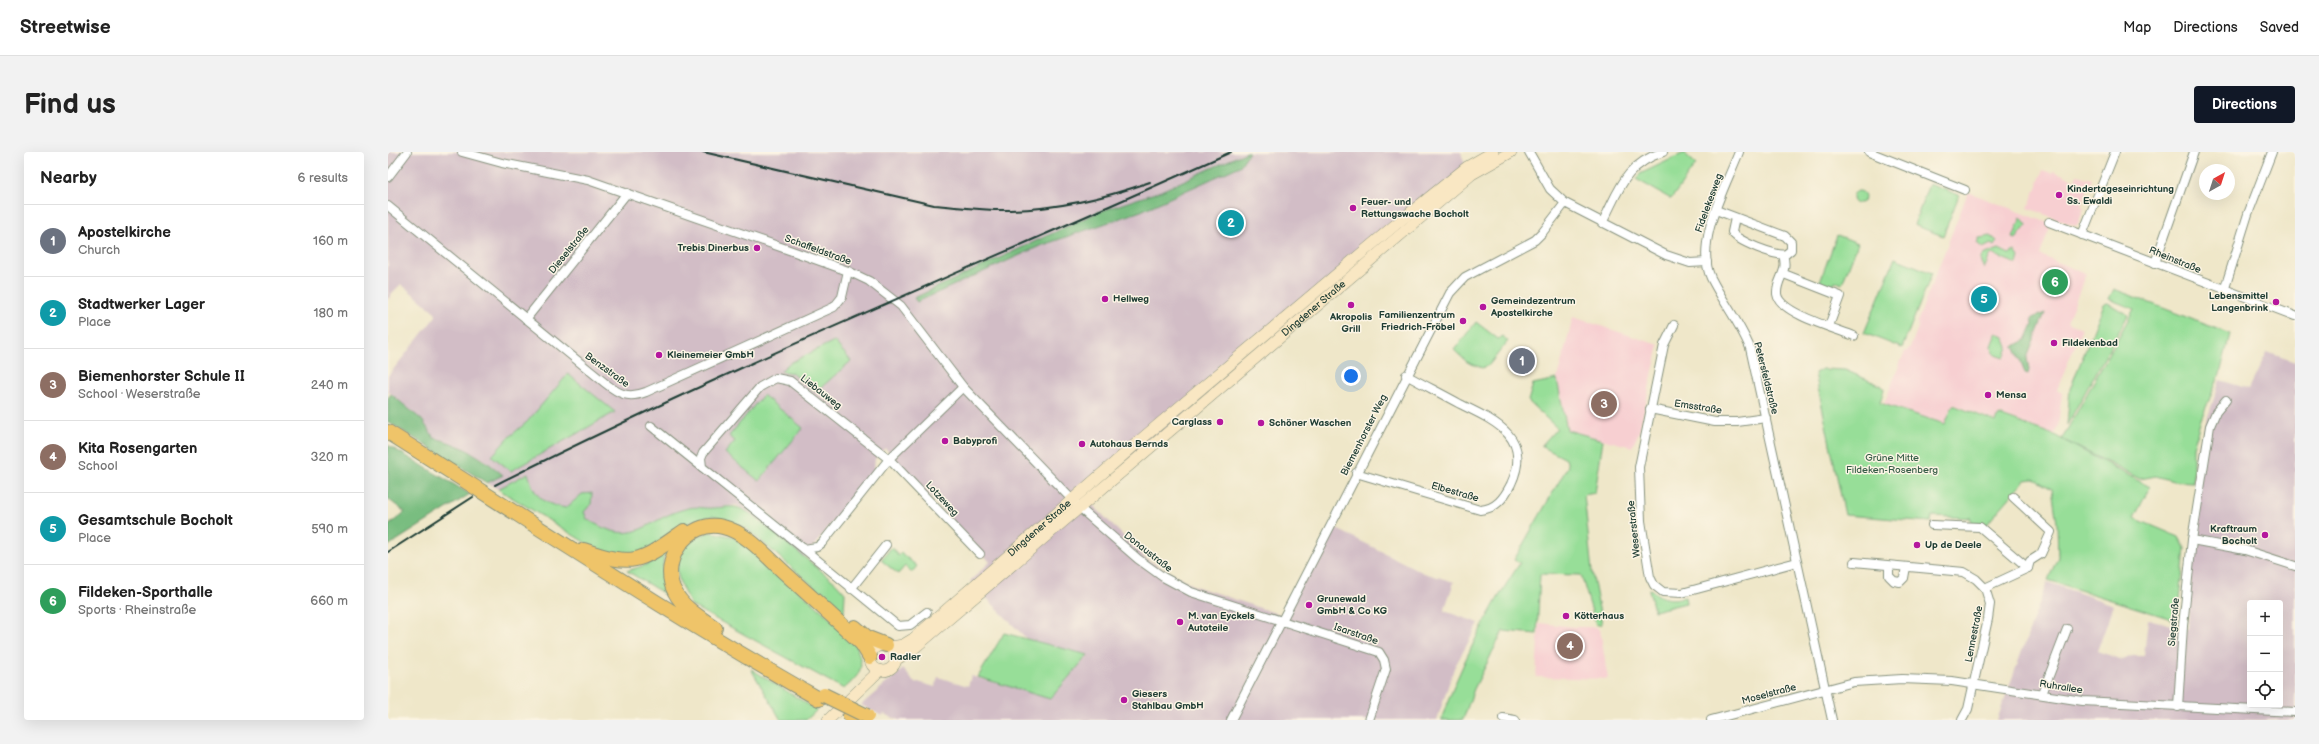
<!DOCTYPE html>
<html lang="en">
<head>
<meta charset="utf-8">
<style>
  body { margin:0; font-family:"Balsamiq Sans",sans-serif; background:#f2f2f2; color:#222 }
  .controls { position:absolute; right:12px; bottom:12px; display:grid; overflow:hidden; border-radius:4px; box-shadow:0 4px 16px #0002 }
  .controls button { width:36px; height:36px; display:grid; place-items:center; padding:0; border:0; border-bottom:1px solid #e0e0e0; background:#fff; color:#222; font:20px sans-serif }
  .compass { position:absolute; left:1811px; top:12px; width:36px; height:36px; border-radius:50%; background:#fff; box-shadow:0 4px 16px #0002; rotate:39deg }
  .you { position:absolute; left:963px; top:224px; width:14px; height:14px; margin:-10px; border:3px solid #fff; border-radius:50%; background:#1a73e8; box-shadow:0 0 0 6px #1a73e833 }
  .badge { display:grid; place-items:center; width:26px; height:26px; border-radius:50%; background:#111827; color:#fff; font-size:13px; font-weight:700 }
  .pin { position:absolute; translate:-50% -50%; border:2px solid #fff; box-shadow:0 1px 4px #0006 }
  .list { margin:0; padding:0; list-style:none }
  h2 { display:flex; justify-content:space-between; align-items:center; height:52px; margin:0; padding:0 16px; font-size:17px }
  h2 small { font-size:13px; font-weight:400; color:#767676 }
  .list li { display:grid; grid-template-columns:26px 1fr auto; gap:12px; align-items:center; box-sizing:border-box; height:72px; padding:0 16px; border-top:1px solid #e0e0e0 }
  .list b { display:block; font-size:15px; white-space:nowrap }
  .list p { margin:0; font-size:13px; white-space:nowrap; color:#767676 }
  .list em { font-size:13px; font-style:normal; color:#767676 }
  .icon { flex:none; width:22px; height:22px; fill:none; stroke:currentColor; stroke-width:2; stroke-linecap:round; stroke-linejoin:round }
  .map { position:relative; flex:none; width:1907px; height:568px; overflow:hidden; border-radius:4px }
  header { display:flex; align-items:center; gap:24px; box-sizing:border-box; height:56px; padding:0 20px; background:#fff; border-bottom:1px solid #e0e0e0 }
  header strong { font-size:19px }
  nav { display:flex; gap:22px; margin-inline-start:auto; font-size:14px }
  .intro { display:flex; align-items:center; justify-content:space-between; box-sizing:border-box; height:96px; padding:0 24px }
  h1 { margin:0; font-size:28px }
  .button { padding:10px 18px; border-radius:4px; background:#111827; color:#fff; font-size:14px; font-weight:700 }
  main { display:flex; gap:24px; padding:0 24px }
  aside { flex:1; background:#fff; border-radius:4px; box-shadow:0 4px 16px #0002 }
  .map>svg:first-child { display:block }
</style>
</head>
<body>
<header>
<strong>Streetwise</strong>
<nav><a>Map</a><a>Directions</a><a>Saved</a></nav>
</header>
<div class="intro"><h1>Find us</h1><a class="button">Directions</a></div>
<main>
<aside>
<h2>Nearby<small>6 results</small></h2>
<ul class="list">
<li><span class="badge" style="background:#6b7280">1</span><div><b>Apostelkirche</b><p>Church</p></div><em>160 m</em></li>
<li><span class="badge" style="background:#0f9aa8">2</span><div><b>Stadtwerker Lager</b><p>Place</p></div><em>180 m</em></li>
<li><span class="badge" style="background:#8d6e63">3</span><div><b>Biemenhorster Schule II</b><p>School · Weserstraße</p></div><em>240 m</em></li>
<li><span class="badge" style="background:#8d6e63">4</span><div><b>Kita Rosengarten</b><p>School</p></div><em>320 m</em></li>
<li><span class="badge" style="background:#0f9aa8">5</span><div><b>Gesamtschule Bocholt</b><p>Place</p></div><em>590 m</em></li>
<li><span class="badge" style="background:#2e9e5b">6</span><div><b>Fildeken-Sporthalle</b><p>Sports · Rheinstraße</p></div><em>660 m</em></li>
</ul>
</aside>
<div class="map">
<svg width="1907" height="568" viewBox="0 0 1907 568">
  <rect width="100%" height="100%" fill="#fcf5e5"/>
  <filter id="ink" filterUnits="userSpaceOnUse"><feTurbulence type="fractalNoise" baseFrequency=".025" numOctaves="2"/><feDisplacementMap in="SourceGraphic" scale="8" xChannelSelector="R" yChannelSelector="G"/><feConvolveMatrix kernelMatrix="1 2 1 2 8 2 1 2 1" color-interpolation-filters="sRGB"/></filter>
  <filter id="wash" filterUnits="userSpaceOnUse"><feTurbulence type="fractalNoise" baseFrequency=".012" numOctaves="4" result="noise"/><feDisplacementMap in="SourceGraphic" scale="16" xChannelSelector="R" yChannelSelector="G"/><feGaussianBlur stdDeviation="0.9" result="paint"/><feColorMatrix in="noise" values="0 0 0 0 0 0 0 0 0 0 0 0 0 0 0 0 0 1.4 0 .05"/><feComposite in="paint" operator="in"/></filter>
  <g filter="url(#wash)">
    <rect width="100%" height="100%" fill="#efe7c9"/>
    <g fill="#f7cfd1">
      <polygon points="1655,18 1665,21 1666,19 1687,28 1689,23 1704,27 1693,54 1696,56 1690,72 1687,74 1640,56"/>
      <polygon points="1580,40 1663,72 1652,103 1698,122 1679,170 1694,176 1669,238 1674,241 1670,274 1666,283 1611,262 1608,269 1565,252 1557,272 1544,267 1533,268 1496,252 1516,201 1522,196 1530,175 1529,170"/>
      <polygon points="1185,165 1271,193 1251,280 1244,295 1179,278 1169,227"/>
      <polygon points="1151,471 1187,475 1209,475 1210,478 1212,477 1220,527 1148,525"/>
    </g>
    <g fill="#d2bdc6" fill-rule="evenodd">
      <polygon points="0,0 1073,0 1080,23 698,346 758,407 807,434 896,464 943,374 1036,421 1066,430 1056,459 1091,471 1066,516 1049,568 511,568 496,562 494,564 473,553 515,517 528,532 530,530 547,535 550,525 580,534 583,524 662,546 700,504 640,488 626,474 582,429 602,410 497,296 487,307 486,318 416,406 363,362 348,353 319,357 303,355 274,366 254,378 240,381 224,380 199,367 196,360 203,352 204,341 183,351 178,357 163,354 151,345 145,337 139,321 110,337 99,331 114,322 94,306 59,289 46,286 34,268 0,239 0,224 48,164 47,160 13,132 4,141 0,148"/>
      <path d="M1879,200L1907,210V568H1609L1659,430L1726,453L1709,499L1735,508L1744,504H1756L1760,467L1800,477L1810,295L1832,228L1861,237ZM1862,451H1892V553H1862Z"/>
    </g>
    <g fill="#97de98" stroke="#5b8e66">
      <polygon points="1296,1 1308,12 1283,47 1248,27 1252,22"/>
      <polygon points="1541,32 1571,43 1555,84 1526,73"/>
      <circle cx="1471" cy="45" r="6"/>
      <polygon points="1633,65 1639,73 1628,87 1625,86"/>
      <polygon points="1449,83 1470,91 1454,132 1447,129 1444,137 1431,132"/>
      <polygon points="1603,84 1609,89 1606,94 1603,92 1595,96 1589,91 1591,86"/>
      <polygon points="1611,97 1621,102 1627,99 1631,105 1629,112 1604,102 1602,104 1596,117 1592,108 1595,103"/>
      <polygon points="1507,106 1544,121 1514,196 1476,181"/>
      <polygon points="1726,137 1842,182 1832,222 1813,267 1805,295 1805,330 1785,329 1768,324 1752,327 1674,287 1746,157 1721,147"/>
      <polygon points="1720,151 1740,163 1679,273 1682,237 1716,152"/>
      <polygon points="1088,170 1110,187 1114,184 1120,189 1101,213 1094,216 1079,210 1066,198"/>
      <polygon points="1608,181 1616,185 1620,195 1616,206 1607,203 1603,194"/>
      <polygon points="446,189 463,209 428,240 404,221 393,219 400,212"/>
      <polygon points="1434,217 1457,218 1494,234 1496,238 1492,251 1557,272 1565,253 1608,270 1611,263 1666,283 1762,335 1746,366 1791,385 1797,396 1790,469 1660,428 1670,405 1669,371 1664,337 1646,327 1637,328 1599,372 1583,372 1583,366 1544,364 1543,370 1457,363 1427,221"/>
      <polygon points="180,222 227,260 123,319 104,304 121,285 139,270"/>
      <path d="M1169,227L1179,278L1215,288L1207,341L1196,343L1204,420L1214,472L1208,473L1193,423L1152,422L1149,482L1115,479L1086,537L1075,568H1053C1073,512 1099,460 1132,411L1126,408L1180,314L1178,307L1153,294L1169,276L1140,249L1145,232Z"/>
      <polygon points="375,243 415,276 371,329 337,301 347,289 341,284"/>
      <path d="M140,321C146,344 154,352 178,356L194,342L204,341L203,352L196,360L199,367C250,399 256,366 301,356C308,354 317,357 325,356C345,355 346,352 363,362L448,431L457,441L456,461L358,376L342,369L325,364L304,369L253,402L225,404L198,391L110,337Z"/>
      <path d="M322,380L343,384L368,400L470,491C468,498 471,500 472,507C476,521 464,529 456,537L304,454C291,434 278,404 305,387C309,384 317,382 322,380Z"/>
      <polygon points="504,395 510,404 513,401 529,414 524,420 517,414 510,422 493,408"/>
      <polygon points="276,401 274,426 278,443 239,419 260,412"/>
      <path d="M1263,437C1273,448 1284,448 1297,445L1298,451L1266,459L1261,438Z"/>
      <polygon points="616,481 700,503 662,547 590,525"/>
      <polygon points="363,517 429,558 418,568 393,568"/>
    </g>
    <g fill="#79bd80" stroke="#4c7d5a">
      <polygon points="859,0 861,0 852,14 753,59 652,94 529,150 526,146 710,60 773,39"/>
      <polygon points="1657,161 1639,206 1641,218 1640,222 1637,221 1626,194 1638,188 1645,172 1644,166"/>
      <path d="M3,242L34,268L46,286C73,292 94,305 115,323L99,331L0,270V246Z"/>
      <polygon points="0,293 82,342 0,394 0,374 17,360 0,347"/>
    </g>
  </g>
  <g filter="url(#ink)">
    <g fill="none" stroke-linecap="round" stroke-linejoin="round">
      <defs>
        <g id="street">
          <polyline points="74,0 114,11 200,28 404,99 460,119 481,129 513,154 575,235 695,359 750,407 775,425 803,440 991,500 996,508 998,517 981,568"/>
          <polyline points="1141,0 1162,37 1177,51 1278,103 1302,111 1319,110"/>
          <path d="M1351,0C1338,34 1306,90 1323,126C1335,150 1352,171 1362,196L1444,568"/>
          <polyline points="1481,0 1577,38"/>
          <polyline points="0,25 19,0"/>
          <path d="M0,54L217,231C231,242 240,247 258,240L446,155L454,145L460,119"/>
          <path d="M1328,58L1397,84L1403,90V98L1398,102C1389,105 1348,89 1344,80L1347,66"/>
          <polyline points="1661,70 1907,164"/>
          <path d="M1214,71C1231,39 1236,13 1275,0"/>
          <polyline points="1694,83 1727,0"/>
          <path d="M1395,103C1401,120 1388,127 1389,142C1391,161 1449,177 1466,184"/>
          <polyline points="1767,111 1806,0"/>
          <polyline points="1396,122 1452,144 1441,174"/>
          <polyline points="1836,139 1860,62 1884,0"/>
          <polyline points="138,167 239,41"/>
          <polyline points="1286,173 1276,193 1251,315 1253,369 1262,425 1266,433 1275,440 1294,441 1409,410"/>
          <polyline points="575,235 501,307 434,391 429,395 416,397 314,315 313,306 315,301 372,235 388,226 402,229 501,307 592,402"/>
          <polyline points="1838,248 1828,260 1822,274 1804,388 1857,398 1907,414"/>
          <polyline points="1262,257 1327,270 1349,270 1378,266"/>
          <polyline points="263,274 314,315"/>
          <path d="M968,321L1092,358C1108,357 1116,346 1123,332C1145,285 1107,269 1072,252C1054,242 1036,233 1018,223"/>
          <polyline points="1625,345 1663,380 1653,402 1642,409 1640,416"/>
          <polyline points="1544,373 1592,375 1640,416 1597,436 1602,452 1600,467 1580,557 1574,568"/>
          <polyline points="416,397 510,474 522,473 539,460"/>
          <polyline points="1466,410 1576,420 1588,427 1597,436"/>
          <polyline points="1501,414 1501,424 1506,429 1512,430 1516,426 1518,415"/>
          <polyline points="463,437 498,393"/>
          <polyline points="1654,542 1679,477"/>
          <polyline points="1790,555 1795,474 1804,388"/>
          <polyline points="1115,566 1127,568"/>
          <polyline points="843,568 1062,141 1077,125 1147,88 1154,81 1177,51"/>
          <polyline points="1323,568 1466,530 1514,527 1564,529 1695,549 1907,560"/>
        </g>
        <g id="secondary">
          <circle cx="495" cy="506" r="13"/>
          <path id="s1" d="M503,495L515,493L525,487L757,284L1007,73L1079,15L1105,0"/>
          <path id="s2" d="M507,508L523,499L1084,22L1123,0"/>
          <polyline points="440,568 492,518"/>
        </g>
        <g id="highway">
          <path d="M0,280C143,370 284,464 431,547"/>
          <path d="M196,398C248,416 253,409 296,379"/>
          <polyline points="467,475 480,486 498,493"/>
          <path d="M327,476C313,466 295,456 287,440C270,410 300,366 335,375C360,381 380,406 398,422C423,445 449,468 474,492L482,505"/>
          <polyline points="462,564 471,568"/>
        </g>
      </defs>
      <use href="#street" stroke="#87927e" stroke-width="10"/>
      <use href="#secondary" stroke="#87927e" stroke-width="12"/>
      <use href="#highway" stroke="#87927e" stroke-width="16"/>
      <use href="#street" stroke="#fff" stroke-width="8"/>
      <use href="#secondary" stroke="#f9e7c3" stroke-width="11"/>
      <use href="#highway" stroke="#efc469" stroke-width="14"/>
      <g stroke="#1f3d34" stroke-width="2">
        <path d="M315,0L546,53C571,55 597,59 622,58C669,57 717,46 762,30"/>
        <path d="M107,333C347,212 597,111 843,0"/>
        <polyline points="0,400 85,345"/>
      </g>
      <defs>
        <polyline id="highway-bridge" points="436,543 479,564"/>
      </defs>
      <use href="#highway-bridge" stroke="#87927e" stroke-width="16" stroke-linecap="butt"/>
      <use href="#highway-bridge" stroke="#efc469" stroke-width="14"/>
    </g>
  </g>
  <g fill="#b5179e" stroke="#fcf5e5" stroke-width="1.5">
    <circle cx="1671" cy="43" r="4"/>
    <circle cx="965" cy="56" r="4"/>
    <circle cx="369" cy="96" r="4"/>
    <circle cx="717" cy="147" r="4"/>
    <circle cx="1888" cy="150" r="4"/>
    <circle cx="963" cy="153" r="4"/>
    <circle cx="1095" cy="155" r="4"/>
    <circle cx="1075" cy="169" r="4"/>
    <circle cx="1666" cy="191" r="4"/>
    <circle cx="271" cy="203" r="4"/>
    <circle cx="1600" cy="243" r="4"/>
    <circle cx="832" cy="270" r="4"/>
    <circle cx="873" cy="271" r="4"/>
    <circle cx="557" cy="289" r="4"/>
    <circle cx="694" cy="292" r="4"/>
    <circle cx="1877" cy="383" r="4"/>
    <circle cx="1529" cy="393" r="4"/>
    <circle cx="921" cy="453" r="4"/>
    <circle cx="1178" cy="464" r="4"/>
    <circle cx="792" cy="470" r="4"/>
    <circle cx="494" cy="505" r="4"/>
    <circle cx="736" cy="548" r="4"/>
  </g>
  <g text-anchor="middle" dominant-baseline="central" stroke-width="3" stroke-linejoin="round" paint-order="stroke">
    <g font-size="10" font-weight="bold" fill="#1f3d34" stroke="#fcf5e5" text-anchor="start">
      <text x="1679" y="37">Kindertageseinrichtung<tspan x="1679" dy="12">Ss. Ewaldi</tspan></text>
      <text x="973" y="50">Feuer- und<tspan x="973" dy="12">Rettungswache Bocholt</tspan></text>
      <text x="361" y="96" text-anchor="end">Trebis Dinerbus</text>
      <text x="1880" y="144" text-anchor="end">Lebensmittel<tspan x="1880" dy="12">Langenbrink</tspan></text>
      <text x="725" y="147">Hellweg</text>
      <text x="1103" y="149">Gemeindezentrum<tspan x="1103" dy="12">Apostelkirche</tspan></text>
      <text x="1067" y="163" text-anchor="end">Familienzentrum<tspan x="1067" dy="12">Friedrich-Fröbel</tspan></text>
      <text x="963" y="165" text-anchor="middle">Akropolis<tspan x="963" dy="12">Grill</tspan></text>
      <text x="1674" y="191">Fildekenbad</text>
      <text x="279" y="203">Kleinemeier GmbH</text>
      <text x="1608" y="243">Mensa</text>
      <text x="824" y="270" text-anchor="end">Carglass</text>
      <text x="881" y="271">Schöner Waschen</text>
      <text x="565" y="289">Babyprofi</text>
      <text x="702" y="292">Autohaus Bernds</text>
      <text x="1869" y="377" text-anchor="end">Kraftraum<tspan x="1869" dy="12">Bocholt</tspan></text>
      <text x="1537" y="393">Up de Deele</text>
      <text x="929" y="447">Grunewald<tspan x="929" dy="12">GmbH &amp; Co KG</tspan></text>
      <text x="800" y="464">M. van Eyckels<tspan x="800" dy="12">Autoteile</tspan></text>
      <text x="1186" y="464">Kötterhaus</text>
      <text x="502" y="505">Radler</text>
      <text x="744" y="542">Giesers<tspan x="744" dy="12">Stahlbau GmbH</tspan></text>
    </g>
    <g font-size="10" fill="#1f3d34" stroke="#fcf5e5">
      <text transform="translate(1321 51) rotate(-70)">Fidelekesweg</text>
      <text transform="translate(181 98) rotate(-51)">Dieselstraße</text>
      <text transform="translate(430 98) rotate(20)">Schaffeldstraße</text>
      <text transform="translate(1787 108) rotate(22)">Rheinstraße</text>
      <text stroke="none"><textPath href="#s2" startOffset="547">Dingdener Straße</textPath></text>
      <text transform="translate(219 218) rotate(36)">Benzstraße</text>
      <text transform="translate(1378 226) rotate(76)">Petersfeldstraße</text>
      <text transform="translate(433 240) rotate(38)">Liebauweg</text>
      <text transform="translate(1310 255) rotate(9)">Emsstraße</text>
      <text transform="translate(976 283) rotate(-63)">Biemenhorster Weg</text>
      <text transform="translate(1067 340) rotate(16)">Elbestraße</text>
      <text transform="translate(554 347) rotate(47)">Lotzeweg</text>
      <text stroke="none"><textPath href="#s1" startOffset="192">Dingdener Straße</textPath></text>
      <text transform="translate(1246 377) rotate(-96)">Weserstraße</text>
      <text transform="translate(760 400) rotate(38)">Donaustraße</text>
      <text transform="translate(1786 470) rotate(-85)">Siegstraße</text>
      <text transform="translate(968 482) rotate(19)">Isarstraße</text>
      <text transform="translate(1586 482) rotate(-79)">Lennestraße</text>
      <text transform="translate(1673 535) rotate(9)">Ruhrallee</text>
      <text transform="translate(1381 542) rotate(-15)">Moselstraße</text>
    </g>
    <g font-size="10" fill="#375d48" stroke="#fcf5e5">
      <text x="1504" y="306">Grüne Mitte<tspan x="1504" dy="12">Fildeken-Rosenberg</tspan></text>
    </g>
  </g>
</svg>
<div class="controls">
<button>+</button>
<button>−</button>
<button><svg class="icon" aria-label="locate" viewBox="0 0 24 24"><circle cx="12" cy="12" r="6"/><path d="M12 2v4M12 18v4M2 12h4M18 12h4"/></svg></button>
</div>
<svg class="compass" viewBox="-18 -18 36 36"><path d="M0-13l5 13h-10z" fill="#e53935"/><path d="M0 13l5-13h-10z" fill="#767676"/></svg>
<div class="you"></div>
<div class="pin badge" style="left:1134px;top:209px;background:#6b7280">1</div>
<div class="pin badge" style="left:843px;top:71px;background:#0f9aa8">2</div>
<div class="pin badge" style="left:1216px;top:252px;background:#8d6e63">3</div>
<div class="pin badge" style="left:1182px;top:494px;background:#8d6e63">4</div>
<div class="pin badge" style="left:1596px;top:147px;background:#0f9aa8">5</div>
<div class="pin badge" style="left:1667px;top:130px;background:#2e9e5b">6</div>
</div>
</main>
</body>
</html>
